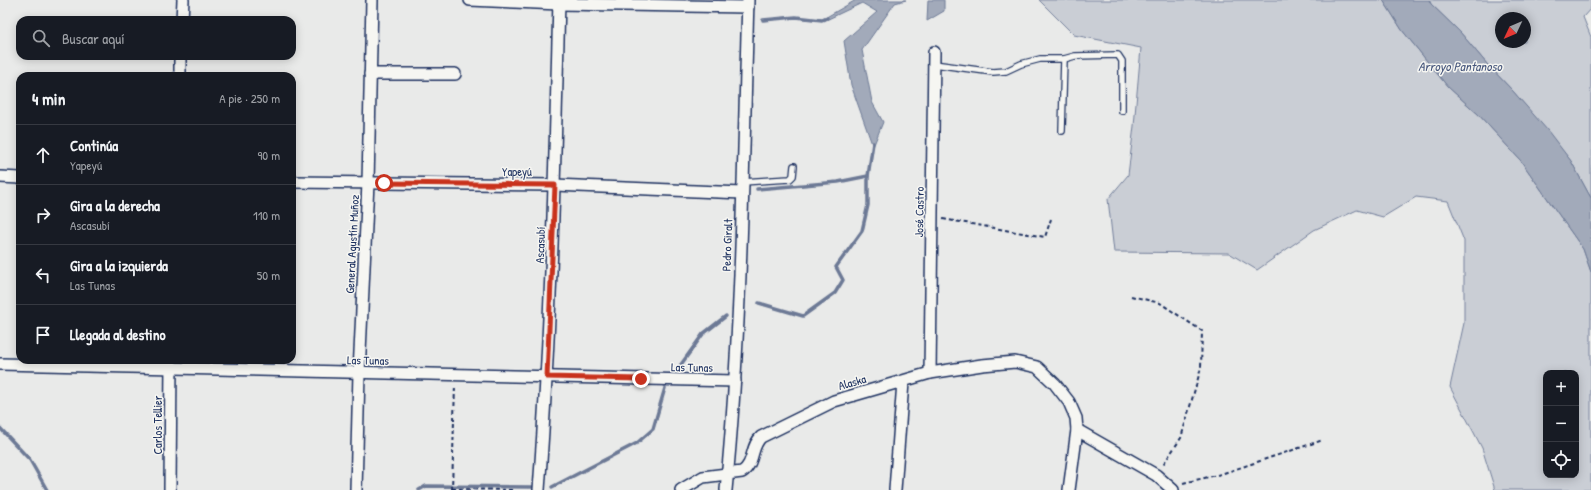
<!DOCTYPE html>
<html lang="es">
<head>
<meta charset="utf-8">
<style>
  body { margin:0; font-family:"Patrick Hand",sans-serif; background:#20242c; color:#f1f3f6 }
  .controls { position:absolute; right:12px; bottom:12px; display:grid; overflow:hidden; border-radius:8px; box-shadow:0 2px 10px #0003 }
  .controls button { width:36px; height:36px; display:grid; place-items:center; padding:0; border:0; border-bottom:1px solid #363941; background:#171b24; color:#f1f3f6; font:20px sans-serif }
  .compass { position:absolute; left:1495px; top:12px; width:36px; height:36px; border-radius:50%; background:#171b24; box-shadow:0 2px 10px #0003; rotate:226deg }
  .stop { position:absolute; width:12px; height:12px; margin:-9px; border:3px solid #c8321e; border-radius:50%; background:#fff }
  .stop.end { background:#c8321e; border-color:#fff; box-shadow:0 1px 4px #0008 }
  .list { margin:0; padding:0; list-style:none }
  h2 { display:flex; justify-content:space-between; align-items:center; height:52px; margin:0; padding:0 16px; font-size:17px }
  h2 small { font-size:13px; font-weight:400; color:#9ea1a6 }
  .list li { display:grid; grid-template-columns:26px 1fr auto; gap:12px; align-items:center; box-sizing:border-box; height:60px; padding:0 16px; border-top:1px solid #363941 }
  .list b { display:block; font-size:15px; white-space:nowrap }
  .list p { margin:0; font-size:13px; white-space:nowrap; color:#9ea1a6 }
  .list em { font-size:13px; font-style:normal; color:#9ea1a6 }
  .icon { flex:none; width:22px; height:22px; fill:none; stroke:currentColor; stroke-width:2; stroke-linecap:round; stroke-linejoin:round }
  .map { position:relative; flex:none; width:1591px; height:490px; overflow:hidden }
  .search { position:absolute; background:#171b24; box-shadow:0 2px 10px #0003; left:16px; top:16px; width:280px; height:44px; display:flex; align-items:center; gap:10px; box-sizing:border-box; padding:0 14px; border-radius:12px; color:#9ea1a6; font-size:15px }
  .panel { position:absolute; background:#171b24; box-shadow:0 2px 10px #0003; left:16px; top:72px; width:280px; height:292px; border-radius:12px }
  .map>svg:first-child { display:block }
</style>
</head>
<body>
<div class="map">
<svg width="1591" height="490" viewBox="0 0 1591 490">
  <rect width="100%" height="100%" fill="#e9eae9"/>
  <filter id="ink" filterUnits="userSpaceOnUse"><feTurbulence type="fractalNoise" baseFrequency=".025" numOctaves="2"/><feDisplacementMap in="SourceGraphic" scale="8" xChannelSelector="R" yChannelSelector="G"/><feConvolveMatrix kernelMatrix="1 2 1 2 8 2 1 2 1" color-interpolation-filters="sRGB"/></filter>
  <g filter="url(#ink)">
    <g fill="#caced5" stroke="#727e9a" fill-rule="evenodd">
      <path d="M1039,0H1383L1402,30L1448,87L1478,114L1521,161L1583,249L1591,272V490H1495L1482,448L1450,387L1464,323V241L1448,201L1416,197L1383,217L1357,210L1314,230L1257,270L1229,253L1114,252L1108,199L1128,175L1134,126L1141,48L1074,35ZM1546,373H1576V475H1546Z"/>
      <path d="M1429,0H1591V8L1583,17L1591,37V198L1571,161L1512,90L1487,64L1460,32L1431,4ZM1501,18H1525V42H1501Z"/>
    </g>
    <g fill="#a2aaba" stroke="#6c7995">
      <polygon points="856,0 906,0 895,3 862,50 872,102 883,122 873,147 851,85 844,41 877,12 862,3 824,21 823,19"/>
      <polygon points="928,0 944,0 944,11 927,21"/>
      <polygon points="1383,0 1429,0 1431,4 1460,32 1487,64 1512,90 1548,131 1571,161 1591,198 1591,272 1583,249 1521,161 1478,114 1448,87 1402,30"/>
    </g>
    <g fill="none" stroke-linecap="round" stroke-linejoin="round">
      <g stroke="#6c7995" stroke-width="3.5">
        <polyline points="763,20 796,17 822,20 827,18"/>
        <polyline points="757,189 838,182 868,176"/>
        <polyline points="759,303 803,316 835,293 843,280 836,267 862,231 868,205 868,176 873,143"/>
        <polyline points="677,370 703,334 726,316"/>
        <polyline points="0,428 30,460 47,490"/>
        <polyline points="552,487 637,443 653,429 665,388"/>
        <polyline points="419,490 426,486 532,487"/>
      </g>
      <defs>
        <g id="service">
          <polyline points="934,64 993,72 1006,71 1021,64 1040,59 1064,59 1075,56 1118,55 1122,61 1122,111"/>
          <polyline points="1062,131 1064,59"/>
          <polyline points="743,182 790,179 793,176 794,166"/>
        </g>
        <g id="minor">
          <polyline points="470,0 559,4 748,7"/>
          <polyline points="182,20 183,0"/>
          <polyline points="370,74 455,74"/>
          <polyline points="180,76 180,56"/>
          <polyline points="0,177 20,178"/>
          <polyline points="292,182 555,185 742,193"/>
          <polyline points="0,364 735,381"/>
          <polyline points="930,373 934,52"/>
          <polyline points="1077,430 1156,475 1173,490"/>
          <polyline points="170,490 171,360"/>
          <polyline points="356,490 359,373 368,183 372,0"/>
          <path d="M539,490C551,327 555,164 559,0"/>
          <path d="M681,490L703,477L742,472C755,463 750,447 761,437L834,401L930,373L982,365L1015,362L1037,367L1055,384L1069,402L1076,418L1077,430L1069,490"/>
          <path d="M726,490C742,327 743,163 748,0"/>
          <polyline points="895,490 903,382"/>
        </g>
      </defs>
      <use href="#service" stroke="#1b2f5e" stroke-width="8"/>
      <use href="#minor" stroke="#1b2f5e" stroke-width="14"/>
      <g stroke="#1b2f5e" stroke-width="2" stroke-dasharray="4 3" stroke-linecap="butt">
        <polyline points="943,219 1045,237 1051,219"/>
        <polyline points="1131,296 1160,303 1202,331 1201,368 1181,438 1162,466"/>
        <polyline points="1183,483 1221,474 1323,440"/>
        <polyline points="452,489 515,490"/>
        <polyline points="452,490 455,385"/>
      </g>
      <use href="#service" stroke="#f6f6f2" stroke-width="5.5"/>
      <use href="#minor" stroke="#f6f6f2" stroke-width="11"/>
    </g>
  </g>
  <g fill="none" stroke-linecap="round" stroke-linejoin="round" filter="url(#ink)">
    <polyline stroke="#c8321e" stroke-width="5" points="384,183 555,185 547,377 641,379"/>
  </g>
  <g text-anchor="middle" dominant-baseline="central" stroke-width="3" stroke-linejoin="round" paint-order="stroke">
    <g font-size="12" fill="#1b2f5e" stroke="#f6f6f2">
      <text x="517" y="171">Yapeyú</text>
      <text transform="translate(919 212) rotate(-89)">José Castro</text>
      <text transform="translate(352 244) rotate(-87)">General Agustín Muñoz</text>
      <text transform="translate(540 245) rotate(-88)">Ascasubí</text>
      <text transform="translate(727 245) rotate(-88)">Pedro Giralt</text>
      <text transform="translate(368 360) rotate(1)">Las Tunas</text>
      <text transform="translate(692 367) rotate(1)">Las Tunas</text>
      <text transform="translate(852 382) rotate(-16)">Alaska</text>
      <text transform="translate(157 425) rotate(-90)">Carlos Tellier</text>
    </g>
    <g font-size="13" font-style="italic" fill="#44547a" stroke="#f6f6f2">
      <text x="1460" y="66">Arroyo Pantanoso</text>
    </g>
  </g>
</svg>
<div class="controls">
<button>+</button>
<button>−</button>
<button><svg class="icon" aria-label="locate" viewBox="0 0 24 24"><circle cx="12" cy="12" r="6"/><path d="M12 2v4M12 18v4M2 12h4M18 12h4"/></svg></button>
</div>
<svg class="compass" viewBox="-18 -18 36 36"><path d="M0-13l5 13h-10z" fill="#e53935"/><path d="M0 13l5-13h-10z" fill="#9ea1a6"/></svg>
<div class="stop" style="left:384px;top:183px"></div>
<div class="stop end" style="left:641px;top:379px"></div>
<div class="search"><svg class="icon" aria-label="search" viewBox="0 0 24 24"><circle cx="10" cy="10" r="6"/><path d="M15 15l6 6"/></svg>Buscar aquí</div>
<section class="panel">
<h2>4 min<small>A pie · 250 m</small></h2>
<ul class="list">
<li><svg class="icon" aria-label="ahead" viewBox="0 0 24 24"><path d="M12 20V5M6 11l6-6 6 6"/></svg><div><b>Continúa</b><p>Yapeyú</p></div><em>90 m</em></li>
<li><svg class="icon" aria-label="right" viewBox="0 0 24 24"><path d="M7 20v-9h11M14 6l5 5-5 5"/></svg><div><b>Gira a la derecha</b><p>Ascasubí</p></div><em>110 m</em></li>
<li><svg class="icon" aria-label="left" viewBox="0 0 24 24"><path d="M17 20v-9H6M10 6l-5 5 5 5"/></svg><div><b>Gira a la izquierda</b><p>Las Tunas</p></div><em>50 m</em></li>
<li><svg class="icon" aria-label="arrive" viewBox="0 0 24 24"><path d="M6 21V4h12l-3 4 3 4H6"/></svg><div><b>Llegada al destino</b></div></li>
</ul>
</section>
</div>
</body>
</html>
